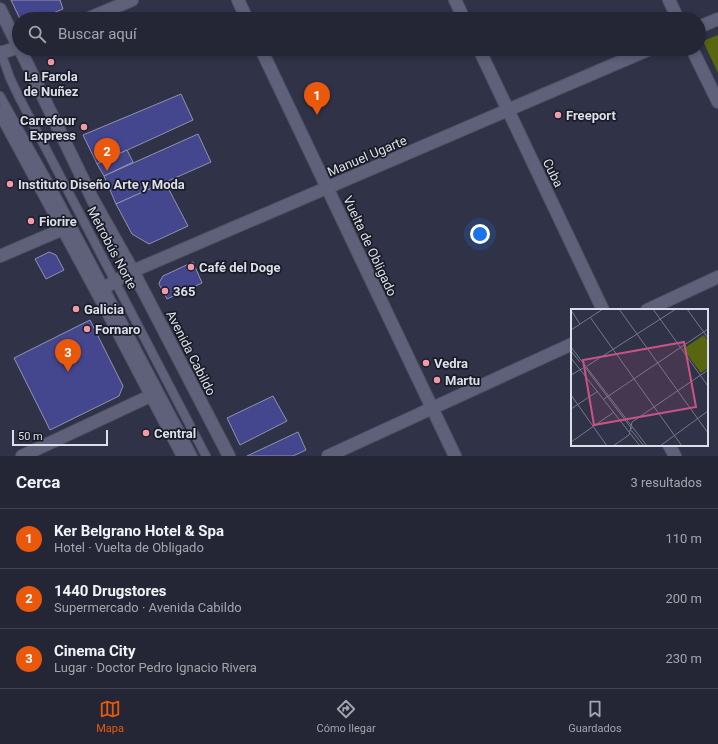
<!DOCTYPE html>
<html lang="es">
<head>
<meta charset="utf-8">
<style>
  body { margin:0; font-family:Roboto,sans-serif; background:#2c2e3e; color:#f1f3f6 }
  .scale { position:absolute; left:12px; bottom:10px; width:96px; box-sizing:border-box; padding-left:4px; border:2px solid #dcdeec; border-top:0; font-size:11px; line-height:14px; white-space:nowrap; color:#dcdeec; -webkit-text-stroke:3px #1a1c25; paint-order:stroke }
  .you { position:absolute; left:480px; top:234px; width:14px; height:14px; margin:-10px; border:3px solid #fff; border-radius:50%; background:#1a73e8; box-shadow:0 0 0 6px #1a73e833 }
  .badge { display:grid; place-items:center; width:26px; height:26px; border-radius:50%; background:#ea580c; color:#fff; font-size:13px; font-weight:700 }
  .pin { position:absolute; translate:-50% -33px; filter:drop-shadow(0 1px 2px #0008) }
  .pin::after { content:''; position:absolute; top:21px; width:14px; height:12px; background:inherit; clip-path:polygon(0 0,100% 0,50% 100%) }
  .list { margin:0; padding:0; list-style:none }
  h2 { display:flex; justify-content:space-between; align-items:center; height:52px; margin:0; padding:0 16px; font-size:17px }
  h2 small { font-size:13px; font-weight:400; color:#a3a5ad }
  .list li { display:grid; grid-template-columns:26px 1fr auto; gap:12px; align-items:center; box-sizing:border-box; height:60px; padding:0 16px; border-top:1px solid #414351 }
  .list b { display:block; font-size:15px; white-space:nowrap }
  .list p { margin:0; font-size:13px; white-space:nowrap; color:#a3a5ad }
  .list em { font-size:13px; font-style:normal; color:#a3a5ad }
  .icon { flex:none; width:22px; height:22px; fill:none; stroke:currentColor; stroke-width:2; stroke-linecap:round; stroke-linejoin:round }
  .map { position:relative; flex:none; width:718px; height:456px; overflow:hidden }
  .search { position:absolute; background:#242636; box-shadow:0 2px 6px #0003; left:12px; right:12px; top:12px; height:44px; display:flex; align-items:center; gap:10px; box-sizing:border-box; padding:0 14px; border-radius:22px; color:#a3a5ad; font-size:15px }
  .sheet { height:232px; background:#242636 }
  nav { display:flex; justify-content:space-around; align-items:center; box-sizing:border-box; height:56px; border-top:1px solid #414351; background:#242636; font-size:11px; color:#a3a5ad }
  nav a { display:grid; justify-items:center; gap:2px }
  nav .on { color:#ea580c }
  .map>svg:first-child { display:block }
</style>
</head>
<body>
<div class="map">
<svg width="718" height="456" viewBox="0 0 718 456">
  <rect width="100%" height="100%" fill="#303348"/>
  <polygon fill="#57660f" points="718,35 718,73 703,41"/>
  <g fill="#44478d" stroke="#8f93ad">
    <polygon points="11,0 60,0 63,9 38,19 20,19"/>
    <polygon points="181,94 193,120 97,164 83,135"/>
    <polygon points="198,134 211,162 116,204 104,176"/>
    <polygon points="127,150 133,162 104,176 97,164"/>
    <polygon points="165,182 188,226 149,244 132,234 116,204"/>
    <polygon points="49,252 56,255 64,270 46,279 35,259"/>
    <polygon points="193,262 202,283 167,299 159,284 160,281 163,276"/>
    <polygon points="90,320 123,386 119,396 50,430 14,358"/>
    <polygon points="273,396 287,421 240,445 227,418"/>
    <polygon points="298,432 306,450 293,456 247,456"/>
  </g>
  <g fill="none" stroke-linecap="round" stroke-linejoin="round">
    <defs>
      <g id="lane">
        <polyline points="0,50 10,78 20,99 206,456"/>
        <polyline points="0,96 59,201 193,456"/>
      </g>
      <g id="street">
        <polyline points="238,0 247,19"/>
        <polyline points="455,0 464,19"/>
        <polyline points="669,0 678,19"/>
        <polyline points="699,27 718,19"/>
        <polyline points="261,49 455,456"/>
        <polyline points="479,49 603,310"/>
        <polyline points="692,49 718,102"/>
        <polyline points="0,256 63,229"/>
        <polyline points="97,292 133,271 650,49"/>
        <polyline points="647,310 718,277"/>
        <polyline points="669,445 675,456"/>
        <polyline points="22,456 150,396"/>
        <polyline points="328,456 572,344"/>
      </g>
      <g id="secondary">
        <polyline points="0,9 19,48"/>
        <polyline points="87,19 132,0"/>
        <polyline points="20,49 93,200 133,271 229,456"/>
        <polyline points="0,53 19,47"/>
        <polyline points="0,112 104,305 183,456"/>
      </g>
    </defs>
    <use href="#lane" stroke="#4f5163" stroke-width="10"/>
    <use href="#street" stroke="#4f5163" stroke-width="14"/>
    <use href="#secondary" stroke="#4f5163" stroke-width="14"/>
    <use href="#lane" stroke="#5e6179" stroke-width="8"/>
    <use href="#street" stroke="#5e6179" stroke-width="12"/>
    <use href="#secondary" stroke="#5e6179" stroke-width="12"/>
  </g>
  <g fill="#f39aa8" stroke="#1a1c25" stroke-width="1.5">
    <circle cx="51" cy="62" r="4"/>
    <circle cx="558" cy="115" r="4"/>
    <circle cx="84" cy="127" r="4"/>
    <circle cx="10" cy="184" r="4"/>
    <circle cx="31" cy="221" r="4"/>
    <circle cx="191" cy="267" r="4"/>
    <circle cx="165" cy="291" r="4"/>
    <circle cx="76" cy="309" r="4"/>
    <circle cx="87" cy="329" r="4"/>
    <circle cx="426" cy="363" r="4"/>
    <circle cx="437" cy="380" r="4"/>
    <circle cx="146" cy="433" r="4"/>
  </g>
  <g text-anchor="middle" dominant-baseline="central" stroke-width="3.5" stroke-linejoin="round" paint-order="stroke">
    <g font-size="13" font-weight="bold" fill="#dcdeec" stroke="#1a1c25" text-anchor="start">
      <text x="51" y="76" text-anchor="middle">La Farola<tspan x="51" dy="15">de Nuñez</tspan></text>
      <text x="566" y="115">Freeport</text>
      <text x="76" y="120" text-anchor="end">Carrefour<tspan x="76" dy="15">Express</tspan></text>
      <text x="18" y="184">Instituto Diseño Arte y Moda</text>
      <text x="39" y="221">Fiorire</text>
      <text x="199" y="267">Café del Doge</text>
      <text x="173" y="291">365</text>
      <text x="84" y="309">Galicia</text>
      <text x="95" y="329">Fornaro</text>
      <text x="434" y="363">Vedra</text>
      <text x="445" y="380">Martu</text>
      <text x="154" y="433">Central</text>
    </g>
    <g font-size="13" fill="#dcdeec" stroke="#1a1c25">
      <text transform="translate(367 156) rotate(-23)">Manuel Ugarte</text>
      <text transform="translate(553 173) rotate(64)">Cuba</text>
      <text transform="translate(370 246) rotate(65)">Vuelta de Obligado</text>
      <text transform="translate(112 248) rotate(62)">Metrobús Norte</text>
      <text transform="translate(191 353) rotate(63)">Avenida Cabildo</text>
    </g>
  </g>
  <g transform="translate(571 309)">
    <rect width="137" height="137" fill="#303348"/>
    <path d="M133,26L137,32V59L130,64L112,40Z" fill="#57660f"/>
    <path fill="none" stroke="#75778a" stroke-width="1" d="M48,0L137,124M82,0L137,77M116,0L137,29M0,1L9,15M19,8L111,137M0,21L32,0M0,38L76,137M0,42L9,53M0,49L69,137M13,57L61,120M16,57L105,0M0,66L12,59M0,86L36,137M33,90L137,20M0,100L27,82M60,121L73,137M0,133L43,103M42,137L58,126L61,113L137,61M89,137L137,102"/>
    <path fill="#ca5386" fill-opacity="0.15" stroke="#ca5386" stroke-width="2" d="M113,33L125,98L23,116L12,51Z"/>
    <rect width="137" height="137" fill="none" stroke="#dcdeec" stroke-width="2"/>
  </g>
</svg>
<div class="scale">50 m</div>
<div class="you"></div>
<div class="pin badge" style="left:317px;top:115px">1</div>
<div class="pin badge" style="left:107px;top:171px">2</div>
<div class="pin badge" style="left:68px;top:372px">3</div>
<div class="search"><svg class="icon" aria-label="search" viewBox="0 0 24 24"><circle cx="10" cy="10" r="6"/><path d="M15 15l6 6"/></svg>Buscar aquí</div>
</div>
<section class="sheet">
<h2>Cerca<small>3 resultados</small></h2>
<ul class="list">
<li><span class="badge">1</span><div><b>Ker Belgrano Hotel &amp; Spa</b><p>Hotel · Vuelta de Obligado</p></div><em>110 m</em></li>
<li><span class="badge">2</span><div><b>1440 Drugstores</b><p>Supermercado · Avenida Cabildo</p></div><em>200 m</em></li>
<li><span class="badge">3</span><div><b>Cinema City</b><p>Lugar · Doctor Pedro Ignacio Rivera</p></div><em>230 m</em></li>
</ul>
</section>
<nav>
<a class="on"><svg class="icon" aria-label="map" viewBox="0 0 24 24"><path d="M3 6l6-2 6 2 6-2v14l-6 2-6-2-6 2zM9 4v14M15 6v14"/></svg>Mapa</a>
<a><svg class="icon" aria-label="directions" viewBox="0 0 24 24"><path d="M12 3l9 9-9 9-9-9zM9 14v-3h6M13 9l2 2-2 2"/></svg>Cómo llegar</a>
<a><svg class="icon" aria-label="saved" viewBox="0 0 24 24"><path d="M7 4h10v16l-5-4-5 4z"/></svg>Guardados</a>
</nav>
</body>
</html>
